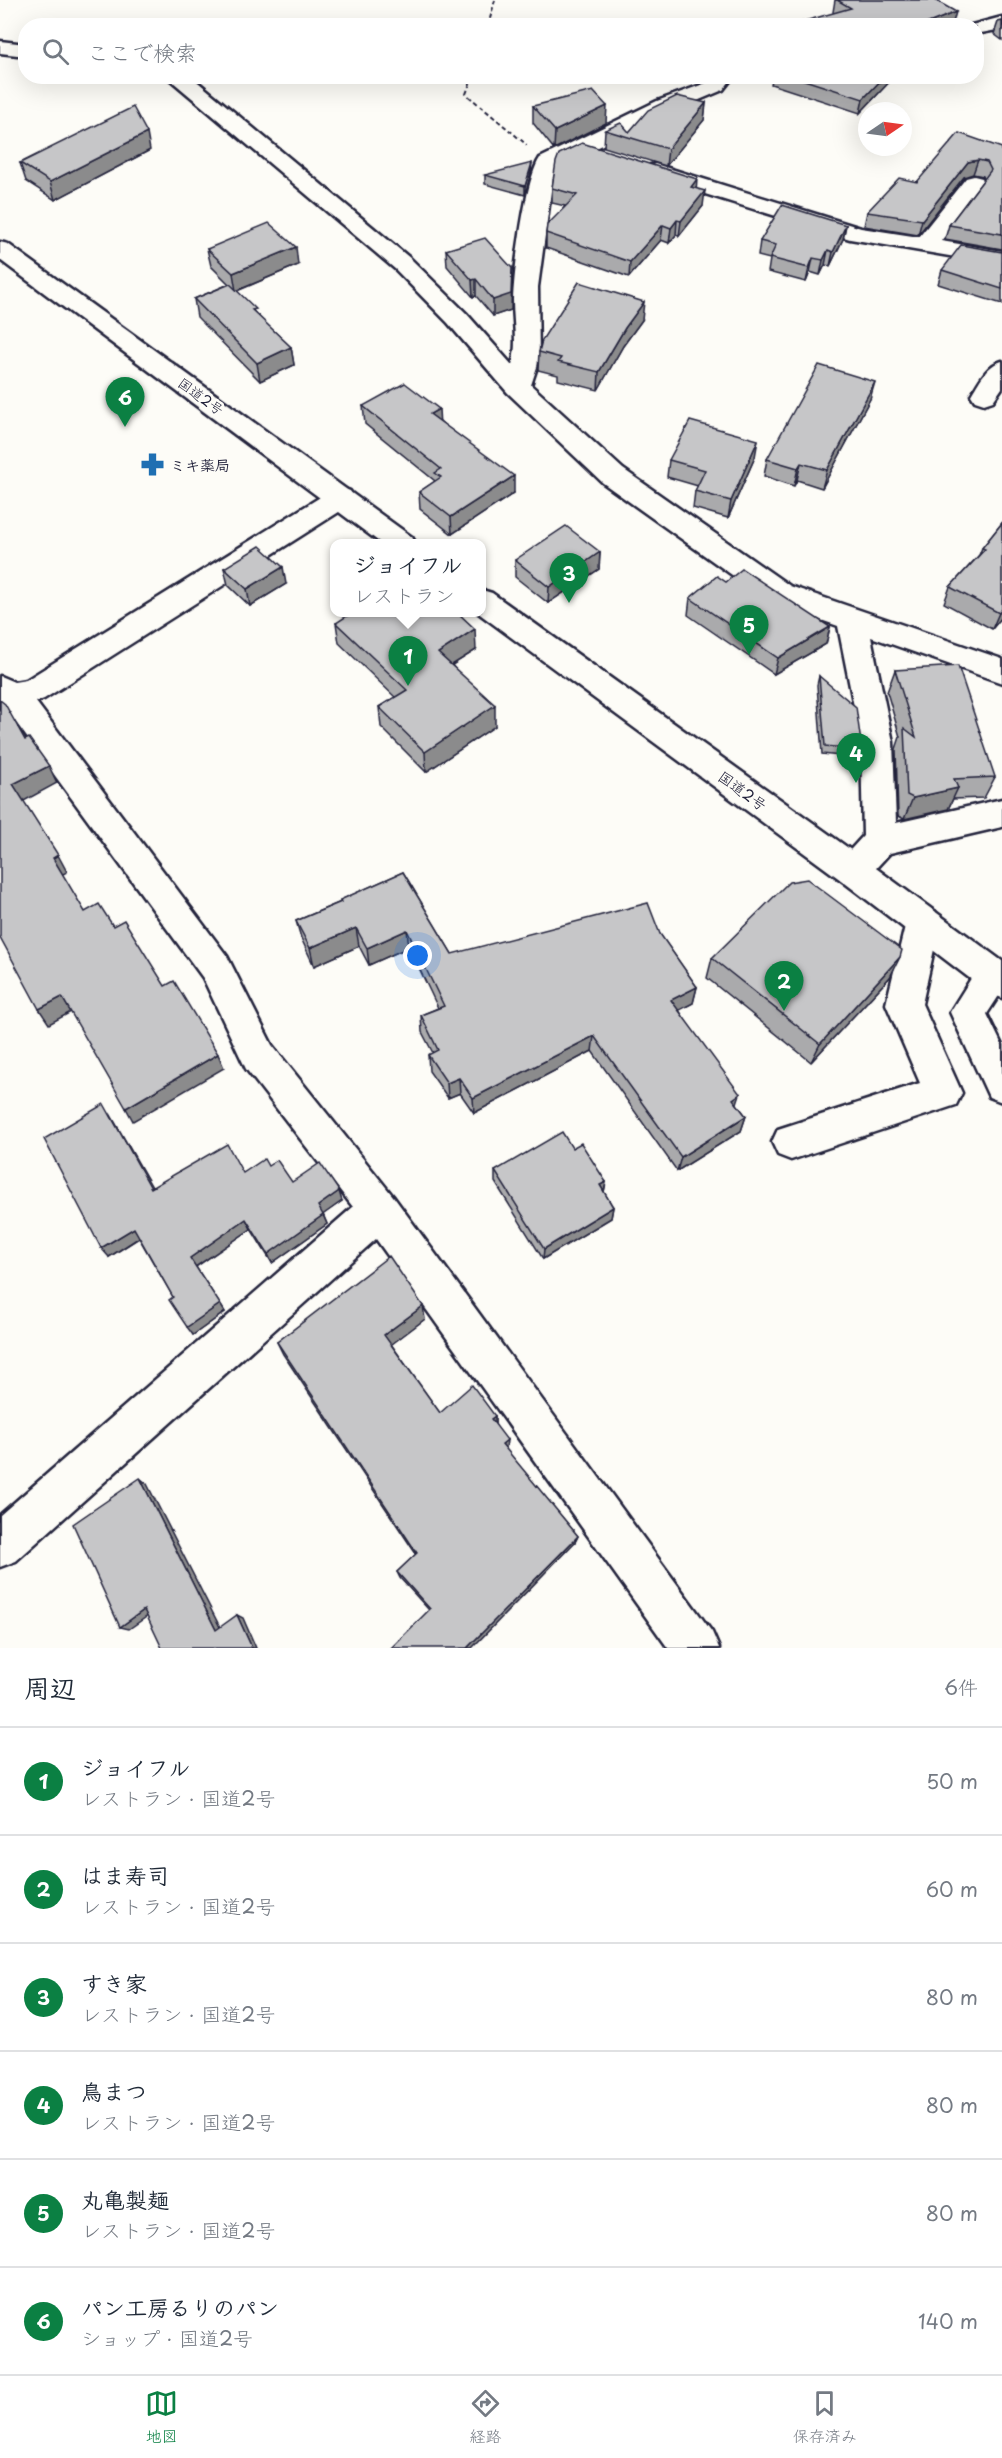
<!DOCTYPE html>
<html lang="ja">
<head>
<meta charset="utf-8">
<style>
  body { margin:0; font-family:"Playpen Sans","Klee One",sans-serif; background:#f6f6f7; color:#1f2937 }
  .compass { position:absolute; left:858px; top:102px; width:54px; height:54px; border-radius:50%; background:#fff; box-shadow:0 6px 24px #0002; rotate:77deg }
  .you { position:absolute; left:418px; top:956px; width:21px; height:21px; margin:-15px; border:4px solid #fff; border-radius:50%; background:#1a73e8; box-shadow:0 0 0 9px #1a73e833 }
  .badge { display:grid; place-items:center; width:39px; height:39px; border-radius:50%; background:#0b8043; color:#fff; font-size:20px; font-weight:700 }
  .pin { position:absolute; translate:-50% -50px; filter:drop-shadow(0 2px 3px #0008) }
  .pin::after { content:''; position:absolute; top:32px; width:21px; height:18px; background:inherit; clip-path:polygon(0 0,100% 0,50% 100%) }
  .popup { position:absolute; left:330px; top:539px; width:156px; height:78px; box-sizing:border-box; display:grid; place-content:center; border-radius:12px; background:#fff; filter:drop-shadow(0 2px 4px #0005); font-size:20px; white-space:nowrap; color:#747a83 }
  .popup b { font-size:22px; color:#1f2937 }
  .popup::after { content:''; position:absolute; left:50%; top:100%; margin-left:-12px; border:12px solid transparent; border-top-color:#fff }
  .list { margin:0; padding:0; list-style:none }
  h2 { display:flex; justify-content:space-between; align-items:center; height:78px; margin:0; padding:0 24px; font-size:26px }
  h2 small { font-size:20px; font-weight:400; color:#747a83 }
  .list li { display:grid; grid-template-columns:39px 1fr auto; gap:18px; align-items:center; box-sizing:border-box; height:108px; padding:0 24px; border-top:2px solid #e0e1e3 }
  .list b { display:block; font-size:22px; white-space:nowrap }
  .list p { margin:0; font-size:20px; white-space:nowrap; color:#747a83 }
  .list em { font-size:20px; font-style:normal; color:#747a83 }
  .icon { flex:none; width:33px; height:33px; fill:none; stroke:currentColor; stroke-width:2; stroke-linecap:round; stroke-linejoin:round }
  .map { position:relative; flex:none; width:1002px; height:1648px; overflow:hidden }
  .search { position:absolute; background:#fff; box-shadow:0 6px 24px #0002; left:18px; right:18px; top:18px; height:66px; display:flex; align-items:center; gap:15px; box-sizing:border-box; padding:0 21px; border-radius:24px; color:#747a83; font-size:22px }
  .sheet { height:726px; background:#fff }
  nav { display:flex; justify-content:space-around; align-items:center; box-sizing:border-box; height:84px; border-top:2px solid #e0e1e3; background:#fff; font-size:16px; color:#747a83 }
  nav a { display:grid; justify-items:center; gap:3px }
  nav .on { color:#0b8043 }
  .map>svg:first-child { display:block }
</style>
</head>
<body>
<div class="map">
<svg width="1002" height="1648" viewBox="0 0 1002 1648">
  <rect width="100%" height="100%" fill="#fdfcf7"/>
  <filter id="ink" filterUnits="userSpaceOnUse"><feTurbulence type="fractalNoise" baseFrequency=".0167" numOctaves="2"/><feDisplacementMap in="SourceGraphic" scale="12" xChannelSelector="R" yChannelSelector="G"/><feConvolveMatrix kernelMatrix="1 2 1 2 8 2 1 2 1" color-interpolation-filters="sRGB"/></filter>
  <g filter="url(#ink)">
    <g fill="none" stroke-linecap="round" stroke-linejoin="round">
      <defs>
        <g id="minor">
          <polygon points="1002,17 1002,29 976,34 976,26 968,26"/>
          <polygon points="0,41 26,44 26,56 0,53"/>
          <path d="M166,76L193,78L411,259L466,313L512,365C518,344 513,322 513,300C514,271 525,180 540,158L657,101L709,82L713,76H734L723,90L673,111L557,167L553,176L538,287L539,361L531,385L623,469L790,586L1002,659V683L871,637L893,742L896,823L1002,799V827L890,853L865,880L853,884L841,880L836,870L841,860L863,836L861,742L838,626L770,602L603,483L508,393L448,323L395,269Z"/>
          <polygon points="655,164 861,228 919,237 966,178 974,176 982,178 985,183 941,241 1002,251 1002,265 850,239 647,176 644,171 647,166"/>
          <path d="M1002,361V388L993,401L984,404L975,401L971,395C979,382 987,365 1002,361Z"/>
          <polygon points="340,488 350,491 354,498 350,505 44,699 36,702 227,956 272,1045 393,1196 712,1632 719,1648 668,1648 376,1239 16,1561 0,1567 0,1515 353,1207 246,1069 203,978 15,721 0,708 0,676 14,682 26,680 330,491"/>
          <polygon points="923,907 935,911 940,922 922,1004 962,1093 956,1105 791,1160 778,1155 772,1142 778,1129 920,1083 886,1004 906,922 911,911"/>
          <polygon points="993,959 1002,963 1002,991 987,1014 1002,1045 1002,1102 989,1097 950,1012 980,964"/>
        </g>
        <g id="highway">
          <polygon points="0,242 8,244 412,537 416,544 382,544 0,260"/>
          <polygon points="482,590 492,593 865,860 1002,961 1002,998 989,993 841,880 477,612 482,612"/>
        </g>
      </defs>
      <use href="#minor" stroke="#22223b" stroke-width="5"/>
      <use href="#highway" stroke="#22223b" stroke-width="5"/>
      <g stroke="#22223b" stroke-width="2" stroke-dasharray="4.5 3" stroke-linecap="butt">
        <polyline points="488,26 495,0"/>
        <polyline points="473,76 466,94 527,145"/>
      </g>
      <use href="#minor" fill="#fdfcf7" fill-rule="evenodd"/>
      <use href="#highway" fill="#fdfcf7" fill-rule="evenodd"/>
    </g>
    <g fill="#aaaaac" stroke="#22223b" stroke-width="1.5">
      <polygon points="835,0 935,0 953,25 834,13 833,12"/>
      <polygon points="1002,21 1002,40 994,34 998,22"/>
      <polygon points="773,76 895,76 860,113 771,84"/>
      <polygon points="706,103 704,120 666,166 604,147 605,130 629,132"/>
      <polygon points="533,106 606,123 554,149 533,123"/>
      <polygon points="1002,148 1002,249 945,239 949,225 984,179 983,176 973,174 964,177 918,235 864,226 867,212 917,182"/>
      <polygon points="150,150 55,200 26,181 20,163"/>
      <polygon points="531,172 525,195 485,184 485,175"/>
      <polygon points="552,188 696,188 703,206 679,236 676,235 669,243 661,240 629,277 546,248 546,233 565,206 552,203"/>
      <polygon points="846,225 843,239 830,266 825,265 820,275 810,272 806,282 768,272 770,259 758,256 760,241"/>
      <polygon points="207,249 298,265 237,291 256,314 291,347 294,365 260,381 197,317 194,299 229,284 211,266"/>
      <polygon points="446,250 511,310 493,316 476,296 473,297 447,266"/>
      <polygon points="1002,252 1002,304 938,284 942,270"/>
      <polygon points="642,320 623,346 598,390 558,380 558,375 538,370 539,352"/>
      <polygon points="870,399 822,488 797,480 794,486 764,476 767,459"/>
      <polygon points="363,406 440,421 514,493 452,534 420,509 419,492 435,481 365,424"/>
      <polygon points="755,457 728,518 693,508 695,491 698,486 667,477 669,460"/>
      <polygon points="1002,523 1002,617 992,629 944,603 950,587 979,555 982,548"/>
      <polygon points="600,552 599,569 548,603 515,577 515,560"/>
      <polygon points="224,568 286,584 250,606 228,585"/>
      <polygon points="726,582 830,627 826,644 774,674 688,615 690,598"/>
      <polygon points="336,623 476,650 452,665 495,726 426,772 381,727 379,707 395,697 339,643"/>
      <polygon points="895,670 995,777 984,798 953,799 948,809 904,819 898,816 896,749 900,737 887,692"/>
      <polygon points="819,676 862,750 859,758 822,754 817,685"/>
      <polygon points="403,872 452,954 660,934 697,987 693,1003 679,1010 737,1104 746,1116 741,1131 677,1171 592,1051 474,1113 460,1093 448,1098 429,1071 428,1055 433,1053 422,1032 421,1015 438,1008 409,947 369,965 359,946 314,966 301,938 296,921 341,902 340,900"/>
      <polygon points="712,958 890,977 811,1062 707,978"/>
      <polygon points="111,1115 152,1187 243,1173 268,1166 292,1182 342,1201 323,1214 327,1224 272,1263 251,1229 196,1267 225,1312 193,1335 173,1297 139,1238 109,1257"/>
      <polygon points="572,1148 606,1182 604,1192 613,1207 611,1218 543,1259 495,1182 495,1171"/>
      <polygon points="425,1319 391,1344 440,1413 495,1416 495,1424 506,1450 578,1536 575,1542 429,1610 400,1578 397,1572 416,1554 283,1354 277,1342"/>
    </g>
    <g fill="#8b8b8c" stroke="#22223b" stroke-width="1.5">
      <polygon points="956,12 952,26 921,26"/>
      <polygon points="885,76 895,76 860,113 863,99"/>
      <polygon points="706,103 704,120 666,166 668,149"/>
      <polygon points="607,106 606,123 554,149 555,131"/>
      <polygon points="147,133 150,150 55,200 50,182"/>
      <polygon points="978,160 973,174 964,177 918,235 922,220 968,162"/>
      <polygon points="532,163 531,172 525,195 525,186"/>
      <polygon points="697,179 696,194 691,187"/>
      <polygon points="705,191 703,206 679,236 681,221"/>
      <polygon points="677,220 676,235 669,243 671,228"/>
      <polygon points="663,225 661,240 629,277 630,262"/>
      <polygon points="846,225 843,239 830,266 833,252"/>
      <polygon points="296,247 298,265 236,291 233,273"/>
      <polygon points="828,250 825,265 820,275 823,260"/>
      <polygon points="813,258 810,272 806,282 809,268"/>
      <polygon points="512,268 511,310 493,316 493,300"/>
      <polygon points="476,279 476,296 473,297 472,280"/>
      <polygon points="644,302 642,320 623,346 598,390 599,372 625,328"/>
      <polygon points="291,347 294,365 260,381 257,363"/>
      <polygon points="875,382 870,399 822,488 827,470"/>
      <polygon points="439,409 440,426 430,414"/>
      <polygon points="758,440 755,457 728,518 731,501"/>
      <polygon points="801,463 797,480 794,486 798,468"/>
      <polygon points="514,476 514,493 452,534 451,517"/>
      <polygon points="600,552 599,569 548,603 549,587"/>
      <polygon points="283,567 286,584 250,606 247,589"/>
      <polygon points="1002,609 1002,617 992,629 999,613"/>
      <polygon points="830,627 826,644 774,674 778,658"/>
      <polygon points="475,629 476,650 439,673 438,653"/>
      <polygon points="495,705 495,726 426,772 425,752"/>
      <polygon points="49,766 57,783 22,802 13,784"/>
      <polygon points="958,788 948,809 904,819 913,798"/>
      <polygon points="58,855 67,872 61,875 53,858"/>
      <polygon points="356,928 359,946 314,966 310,948"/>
      <polygon points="407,930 409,947 369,965 367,948"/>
      <polygon points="900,957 890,977 811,1062 820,1044"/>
      <polygon points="697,987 693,1003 668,1016 671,1000"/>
      <polygon points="62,997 71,1012 49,1024 39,1009"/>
      <polygon points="594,1036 592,1051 474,1113 473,1098"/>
      <polygon points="218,1054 224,1068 133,1121 126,1108"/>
      <polygon points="459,1078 460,1093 448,1098 447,1083"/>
      <polygon points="740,1094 735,1109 733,1099"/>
      <polygon points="746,1116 741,1131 677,1171 681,1157"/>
      <polygon points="606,1182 604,1192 600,1185"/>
      <polygon points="339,1191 342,1201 321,1216 318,1206"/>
      <polygon points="613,1207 611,1218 543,1259 544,1249"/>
      <polygon points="323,1215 327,1224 272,1263 268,1254"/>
      <polygon points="246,1219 251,1229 195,1267 190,1258"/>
      <polygon points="134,1228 140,1237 109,1257 101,1248"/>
      <polygon points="220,1304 225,1312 193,1335 187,1327"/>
      <polygon points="423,1306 425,1319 388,1347 384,1335"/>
      <polygon points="495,1416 495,1425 491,1419"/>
      <polygon points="507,1440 506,1450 502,1444"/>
      <polygon points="140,1478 147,1484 223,1633 216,1630"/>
      <polygon points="578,1536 575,1542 472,1648 467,1648"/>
      <polygon points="144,1610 152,1613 129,1629 120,1627"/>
      <polygon points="237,1615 243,1618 256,1648 252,1648"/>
    </g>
    <g fill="#c6c6c8" stroke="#22223b" stroke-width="1.5">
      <polygon points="837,0 935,0 956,12 921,26 787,26 851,8"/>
      <polygon points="792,76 885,76 863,99"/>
      <polygon points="593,91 607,106 555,131 533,106"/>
      <polygon points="677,96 706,103 668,149 605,130 621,123 629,132 648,110"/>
      <polygon points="133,107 147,133 50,182 20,163"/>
      <polygon points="959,133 1002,148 1002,234 949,225 991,170 987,162 978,160 968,162 922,220 867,212 899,178 917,182"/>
      <polygon points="582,143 697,179 691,187 705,191 681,221 677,220 671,228 663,225 630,262 546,233 547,225 577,195 552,188 556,162 559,154"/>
      <polygon points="532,163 525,186 485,175"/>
      <polygon points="782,205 846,225 833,252 828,250 823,260 813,258 809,268 770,258 776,245 760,241"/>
      <polygon points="269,223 296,247 233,273 207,249"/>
      <polygon points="485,238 512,268 511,294 493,300 476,279 472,280 446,250"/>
      <polygon points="961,245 1002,252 1002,289 942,270"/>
      <polygon points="579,282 644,302 625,328 599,372 558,362 561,358 539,352 542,340"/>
      <polygon points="230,284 256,309 252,310 291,347 257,363 194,299"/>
      <polygon points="819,365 875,382 827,470 801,463 798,468 767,459"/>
      <polygon points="405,383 439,409 430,414 514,476 451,517 419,492 441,477 435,473 441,469 363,406"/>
      <polygon points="690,421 758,440 731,501 695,491 705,470 669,460"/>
      <polygon points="1002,523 1002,609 999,613 950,587 985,549 982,548"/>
      <polygon points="566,526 600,552 549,587 515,560"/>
      <polygon points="260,546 283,567 247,589 224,568"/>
      <polygon points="742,569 830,627 778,658 690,598 717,576 726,582"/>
      <polygon points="353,612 457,612 475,629 438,653 495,705 425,752 379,707 407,690 336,623"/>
      <polygon points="958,666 995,777 954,779 958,788 913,798 907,795 904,728 916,737 895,670"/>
      <polygon points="819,676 856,707 862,750 825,746"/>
      <polygon points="0,700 5,704 25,740 29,738 49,766 13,784 58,855 53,858 85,912 99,904 113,926 124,920 165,986 174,981 218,1054 126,1108 62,997 39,1009 0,937"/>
      <polygon points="403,872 452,954 648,903 660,934 697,987 671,1000 740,1094 733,1099 746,1116 681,1157 594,1036 473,1098 459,1078 447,1083 428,1055 438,1050 421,1015 444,1006 407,930 367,948 356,928 310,948 296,921 341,902 340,900"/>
      <polygon points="807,879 902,950 900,957 820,1044 712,958 789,882"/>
      <polygon points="104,1104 151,1188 227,1144 243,1173 264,1159 268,1166 277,1160 292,1182 320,1163 339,1191 318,1206 323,1215 268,1254 246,1219 190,1258 220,1304 187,1327 169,1300 173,1297 134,1228 101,1248 44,1139"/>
      <polygon points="562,1132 572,1148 581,1143 606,1182 600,1185 613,1207 544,1249 495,1171"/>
      <polygon points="389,1256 423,1306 384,1335 440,1413 472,1385 495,1416 491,1419 507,1440 502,1444 578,1536 467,1648 391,1648 430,1609 397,1572 417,1553 277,1342"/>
      <polygon points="140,1478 216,1630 237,1615 252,1648 162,1648 144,1610 120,1627 73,1524"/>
    </g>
  </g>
  <defs>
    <symbol id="pharmacy-bare" viewBox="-9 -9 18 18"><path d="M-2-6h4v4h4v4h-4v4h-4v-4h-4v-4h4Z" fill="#1f6fb2" stroke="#fdfcf7" stroke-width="2.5" paint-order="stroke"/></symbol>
  </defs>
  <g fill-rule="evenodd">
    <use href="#pharmacy-bare" x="136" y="448" width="33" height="33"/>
  </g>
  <g text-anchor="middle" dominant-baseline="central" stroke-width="5" stroke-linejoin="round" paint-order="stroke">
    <g font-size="14" fill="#22223b" stroke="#fdfcf7">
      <text transform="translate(201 396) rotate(36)">国道2号</text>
    </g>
    <g font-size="15" font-weight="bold" fill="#22223b" stroke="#fdfcf7" text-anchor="start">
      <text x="170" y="464">ミキ薬局</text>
    </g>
    <g font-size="15" fill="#22223b" stroke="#fdfcf7">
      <text transform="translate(743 790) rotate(36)">国道2号</text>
    </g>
  </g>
</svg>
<svg class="compass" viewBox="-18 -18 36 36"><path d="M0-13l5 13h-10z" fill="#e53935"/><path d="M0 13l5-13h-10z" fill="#747a83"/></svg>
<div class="you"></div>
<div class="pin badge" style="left:408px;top:686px">1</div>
<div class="popup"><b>ジョイフル</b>レストラン</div>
<div class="pin badge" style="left:784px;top:1011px">2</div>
<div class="pin badge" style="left:569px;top:603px">3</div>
<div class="pin badge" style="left:856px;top:783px">4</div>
<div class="pin badge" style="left:749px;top:655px">5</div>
<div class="pin badge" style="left:125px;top:427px">6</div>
<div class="search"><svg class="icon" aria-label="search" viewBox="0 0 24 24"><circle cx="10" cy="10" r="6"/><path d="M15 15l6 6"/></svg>ここで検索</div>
</div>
<section class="sheet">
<h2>周辺<small>6件</small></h2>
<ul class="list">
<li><span class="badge">1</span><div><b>ジョイフル</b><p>レストラン · 国道2号</p></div><em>50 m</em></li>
<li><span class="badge">2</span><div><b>はま寿司</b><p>レストラン · 国道2号</p></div><em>60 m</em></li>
<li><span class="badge">3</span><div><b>すき家</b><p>レストラン · 国道2号</p></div><em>80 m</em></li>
<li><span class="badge">4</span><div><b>鳥まつ</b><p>レストラン · 国道2号</p></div><em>80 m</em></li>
<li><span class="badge">5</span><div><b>丸亀製麺</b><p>レストラン · 国道2号</p></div><em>80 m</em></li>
<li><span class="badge">6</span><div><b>パン工房るりのパン</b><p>ショップ · 国道2号</p></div><em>140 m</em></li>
</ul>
</section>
<nav>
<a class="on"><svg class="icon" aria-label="map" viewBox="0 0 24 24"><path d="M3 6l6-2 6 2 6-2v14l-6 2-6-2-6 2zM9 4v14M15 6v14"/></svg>地図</a>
<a><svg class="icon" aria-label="directions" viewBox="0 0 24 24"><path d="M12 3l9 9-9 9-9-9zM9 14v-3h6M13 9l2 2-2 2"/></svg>経路</a>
<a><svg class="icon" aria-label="saved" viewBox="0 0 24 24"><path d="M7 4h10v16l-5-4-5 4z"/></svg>保存済み</a>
</nav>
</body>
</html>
